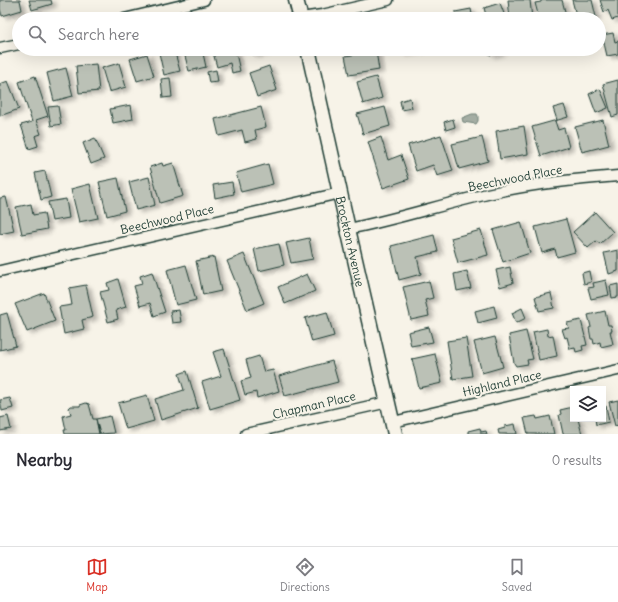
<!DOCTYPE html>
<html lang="en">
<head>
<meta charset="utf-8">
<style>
  body { margin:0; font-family:Delius,sans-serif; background:#f7f7f7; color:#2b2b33 }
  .controls { position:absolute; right:12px; bottom:12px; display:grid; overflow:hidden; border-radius:0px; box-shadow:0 4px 16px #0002 }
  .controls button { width:36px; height:36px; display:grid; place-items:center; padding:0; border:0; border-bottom:1px solid #e1e1e2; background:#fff; color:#2b2b33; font:20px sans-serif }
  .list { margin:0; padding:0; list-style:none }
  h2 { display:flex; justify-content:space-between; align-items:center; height:52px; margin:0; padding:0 16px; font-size:17px }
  h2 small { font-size:13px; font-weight:400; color:#7c7c81 }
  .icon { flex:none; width:22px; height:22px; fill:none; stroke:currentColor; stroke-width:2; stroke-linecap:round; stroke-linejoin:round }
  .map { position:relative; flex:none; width:618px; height:434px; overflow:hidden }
  .search { position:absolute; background:#fff; box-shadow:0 4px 16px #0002; left:12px; right:12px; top:12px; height:44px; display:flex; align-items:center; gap:10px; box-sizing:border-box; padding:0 14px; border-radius:22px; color:#7c7c81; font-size:15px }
  .sheet { height:112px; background:#fff }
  nav { display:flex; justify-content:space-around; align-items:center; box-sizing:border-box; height:56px; border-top:1px solid #e1e1e2; background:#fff; font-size:11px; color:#7c7c81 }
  nav a { display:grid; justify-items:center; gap:2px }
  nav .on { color:#d93025 }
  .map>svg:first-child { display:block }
</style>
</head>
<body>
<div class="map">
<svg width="618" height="434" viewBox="0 0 618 434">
  <defs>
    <filter id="shadow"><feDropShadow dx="4.5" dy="2.5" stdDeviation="2" flood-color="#0004"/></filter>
  </defs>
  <rect width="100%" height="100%" fill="#f7f3e8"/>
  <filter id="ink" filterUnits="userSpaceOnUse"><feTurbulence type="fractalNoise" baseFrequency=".025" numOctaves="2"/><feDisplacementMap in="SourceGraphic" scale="8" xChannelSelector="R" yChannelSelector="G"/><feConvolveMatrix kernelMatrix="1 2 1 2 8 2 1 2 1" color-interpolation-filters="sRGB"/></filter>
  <g filter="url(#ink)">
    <polygon fill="#a4ada3" stroke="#6f8077" points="472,114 477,114 478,116 478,121 476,124 463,122 462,118"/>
    <g fill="#bbc1b6" stroke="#1f3d34" filter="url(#shadow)">
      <polygon points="0,0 20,0 22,10 2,16 0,9"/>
      <polygon points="29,0 51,0 52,4 32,10"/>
      <polygon points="508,0 530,0 532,19 510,19"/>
      <polygon points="541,0 562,0 567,19 552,19 551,15 539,18 535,3 541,2"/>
      <polygon points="572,0 592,0 596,17 588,19 577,19"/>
      <polygon points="600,0 618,0 618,18 612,20 608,10 604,12"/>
      <polygon points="500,3 506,19 487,19 484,8"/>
      <polygon points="471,9 473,19 457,19 455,12"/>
      <polygon points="443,15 444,19 428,19 428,18"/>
      <polygon points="613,33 615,42 618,41 618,54 607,56 602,35"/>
      <polygon points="174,49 180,71 164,75 159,53"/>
      <polygon points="183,49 202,49 206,67 189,71"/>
      <polygon points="212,49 235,49 240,71 232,73 230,63 217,67"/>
      <polygon points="251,49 270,49 253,55"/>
      <polygon points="401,49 421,49 402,53"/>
      <polygon points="489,49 499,49 500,52 490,55"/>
      <polygon points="376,51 379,70 349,75 345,56"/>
      <polygon points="147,54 154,76 137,81 130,59"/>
      <polygon points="119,63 126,87 109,92 102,68"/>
      <polygon points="96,64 99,91 79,93 76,66"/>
      <polygon points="269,66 277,90 257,97 249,73"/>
      <polygon points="66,68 73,96 54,101 47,73"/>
      <polygon points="216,70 218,82 209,83 207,72"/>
      <polygon points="35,76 48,116 36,120 41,134 35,136 38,146 29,149 21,125 32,122 19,82"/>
      <polygon points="376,77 382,98 363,104 357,82"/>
      <polygon points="170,78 172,97 163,98 161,79"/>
      <polygon points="618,80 618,115 612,117 603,84"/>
      <polygon points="8,81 19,109 0,116 0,84"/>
      <polygon points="600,89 608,108 596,113 589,94"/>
      <polygon points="410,98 412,108 402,110 400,101"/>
      <polygon points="131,105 133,119 113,123 110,109"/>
      <polygon points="564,105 568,117 555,121 558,130 564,128 569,147 541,156 532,127 557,120 553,108"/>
      <polygon points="58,106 61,124 51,126 48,107"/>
      <polygon points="261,107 266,127 255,130 257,139 245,142 242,130 219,136 215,119"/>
      <polygon points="385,107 390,126 363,134 357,114"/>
      <polygon points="453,119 455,127 446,130 444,122"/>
      <polygon points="603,120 609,145 582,152 575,127"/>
      <polygon points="524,126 528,154 500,159 496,131"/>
      <polygon points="441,135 453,171 437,176 433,165 416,171 408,145"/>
      <polygon points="381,137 388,160 401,155 409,179 383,188 368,142"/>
      <polygon points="482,137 488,161 459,169 452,144"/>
      <polygon points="95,138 104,159 91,164 83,143"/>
      <polygon points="162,163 163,166 173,163 183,196 160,203 150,167"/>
      <polygon points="268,164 273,184 241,192 236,173"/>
      <polygon points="45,171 51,197 41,200 35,173"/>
      <polygon points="149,177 155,205 136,210 129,182"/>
      <polygon points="118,178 125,211 107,216 99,182"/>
      <polygon points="232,182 234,194 215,198 213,185"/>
      <polygon points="90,184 98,218 79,222 71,189"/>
      <polygon points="6,197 14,231 0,234 0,198"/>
      <polygon points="66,199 69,218 52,221 48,202"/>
      <polygon points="31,204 33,215 44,213 47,229 22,234 16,207"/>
      <polygon points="595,212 613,232 600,244 596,241 588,248 573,232"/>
      <polygon points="566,219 575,252 557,257 555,249 542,253 535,227"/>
      <polygon points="521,222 530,253 503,262 493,230"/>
      <polygon points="481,230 488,255 458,263 451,238"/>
      <polygon points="434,235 438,252 417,257 421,274 399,280 391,246"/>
      <polygon points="309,238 313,259 291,263 286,243"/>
      <polygon points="279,244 284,265 259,271 254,249"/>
      <polygon points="618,250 618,271 609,274 604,253"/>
      <polygon points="244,254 264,303 247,310 227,261"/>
      <polygon points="214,257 221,291 203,295 196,261"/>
      <polygon points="186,265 196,300 176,305 167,270"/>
      <polygon points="510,267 513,283 500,287 496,270"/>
      <polygon points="467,271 471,288 457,291 454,274"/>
      <polygon points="589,271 591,282 584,284 582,273"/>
      <polygon points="152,272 165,312 154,316 150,303 140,306 134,286 142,284 140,276"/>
      <polygon points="307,274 315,291 285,304 278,287"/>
      <polygon points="118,279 126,307 116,310 118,319 108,322 100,292 109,290 107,283"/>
      <polygon points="606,280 609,295 591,299 588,288 594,287 593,283"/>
      <polygon points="429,281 433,298 425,300 429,316 411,320 403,287"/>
      <polygon points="618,284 618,297 612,298 610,286"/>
      <polygon points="86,285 93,317 82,320 84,329 64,334 59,307 72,305 69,288"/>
      <polygon points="44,293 55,321 27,332 15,304"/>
      <polygon points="551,293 554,308 539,311 535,297"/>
      <polygon points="494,306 497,318 478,323 475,311"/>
      <polygon points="522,308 526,318 516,323 512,313"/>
      <polygon points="179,310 181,322 172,323 170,311"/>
      <polygon points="605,311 608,325 611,325 612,331 610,331 613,344 601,347 600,342 594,344 593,339 591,339 589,328 591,327 588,315"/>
      <polygon points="327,312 334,336 312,342 305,318"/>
      <polygon points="7,313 16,346 0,350 0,315"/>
      <polygon points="581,320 587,345 582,346 583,350 576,352 575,348 570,349 567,337 565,338 562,329 569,328 567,323"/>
      <polygon points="429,327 433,342 411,346 408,332"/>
      <polygon points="547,329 548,336 553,335 557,356 539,360 533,332"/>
      <polygon points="526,331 533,359 527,360 528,364 516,366 514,363 509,335"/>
      <polygon points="495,337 503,367 482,373 474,342"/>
      <polygon points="466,338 472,376 453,379 447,341"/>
      <polygon points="224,349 240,400 210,409 202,382 221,376 213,352"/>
      <polygon points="435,354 442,383 419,388 412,359"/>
      <polygon points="259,356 264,372 273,370 279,391 257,398 256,392 245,395 241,381 251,378 246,360"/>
      <polygon points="332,361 338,382 285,396 279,376"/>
      <polygon points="187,371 198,408 161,420 155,399 184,390 179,374"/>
      <polygon points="147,395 154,421 126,429 118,403"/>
      <polygon points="10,398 13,408 2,411 0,400"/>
      <polygon points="618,400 618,425 615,426 609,402"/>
      <polygon points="86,403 89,404 93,419 96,419 99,434 65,434 64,430 66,430 63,416 71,414 69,408 71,406 80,406 80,405"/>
      <polygon points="606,406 609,422 596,425 595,419 603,419 603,407"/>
      <polygon points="573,407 573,419 578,419 582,434 563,434 559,415 561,414 560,410"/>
      <polygon points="8,416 11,429 0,431 0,418"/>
      <polygon points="110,416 114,433 100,434 96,419"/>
      <polygon points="536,416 537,419 550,416 554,434 528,434 524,418"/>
      <polygon points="515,424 517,434 499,434 498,430 505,428 505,426"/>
      <polygon points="480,428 481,432 486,431 487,434 468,434 468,431"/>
    </g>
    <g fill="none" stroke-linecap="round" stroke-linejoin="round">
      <defs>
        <g id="street">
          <polyline points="301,18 322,15 388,0"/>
          <polyline points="124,19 204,0"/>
          <polyline points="0,48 19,44"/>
          <path d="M348,229C399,219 449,202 501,191C539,183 579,179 618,176"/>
          <polyline points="0,271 340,193"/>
          <polyline points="393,422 618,370"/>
          <polyline points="246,434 388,402"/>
        </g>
        <g id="secondary">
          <polyline points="296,0 301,19"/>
          <path id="s1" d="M308,49L348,229L395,434"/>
        </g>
      </defs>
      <use href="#street" stroke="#1f3d34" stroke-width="13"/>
      <use href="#secondary" stroke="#1f3d34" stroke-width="17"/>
      <use href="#street" stroke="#f7f3e8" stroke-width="10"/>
      <use href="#secondary" stroke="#f7f3e8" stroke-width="14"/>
    </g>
  </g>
  <g text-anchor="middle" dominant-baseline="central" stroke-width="4" stroke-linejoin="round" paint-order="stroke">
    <g font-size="12" fill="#1f3d34" stroke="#f7f3e8">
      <text transform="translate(515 178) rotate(-11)">Beechwood Place</text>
      <text transform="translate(167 219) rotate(-13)">Beechwood Place</text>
      <text stroke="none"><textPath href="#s1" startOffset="197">Brockton Avenue</textPath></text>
      <text transform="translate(502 383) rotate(-13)">Highland Place</text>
      <text transform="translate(314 405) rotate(-13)">Chapman Place</text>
    </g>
  </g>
</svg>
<div class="controls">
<button><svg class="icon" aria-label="layers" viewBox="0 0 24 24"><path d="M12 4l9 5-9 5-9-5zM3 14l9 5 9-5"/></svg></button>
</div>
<div class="search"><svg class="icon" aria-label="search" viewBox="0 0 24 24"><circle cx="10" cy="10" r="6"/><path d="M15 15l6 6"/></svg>Search here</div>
</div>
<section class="sheet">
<h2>Nearby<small>0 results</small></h2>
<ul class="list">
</ul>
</section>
<nav>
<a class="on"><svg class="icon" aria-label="map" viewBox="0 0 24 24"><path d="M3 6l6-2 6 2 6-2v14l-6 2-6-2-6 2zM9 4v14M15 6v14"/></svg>Map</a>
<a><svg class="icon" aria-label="directions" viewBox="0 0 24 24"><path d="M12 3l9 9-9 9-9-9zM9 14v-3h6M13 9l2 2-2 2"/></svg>Directions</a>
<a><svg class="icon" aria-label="saved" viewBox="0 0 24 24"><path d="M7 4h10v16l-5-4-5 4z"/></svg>Saved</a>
</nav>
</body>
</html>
